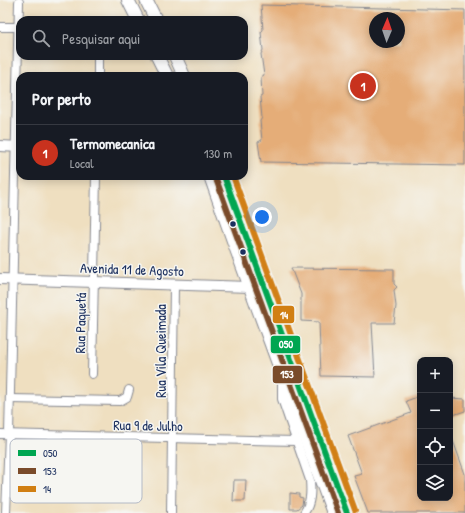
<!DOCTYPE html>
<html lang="pt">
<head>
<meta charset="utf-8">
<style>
  body { margin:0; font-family:"Patrick Hand",sans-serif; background:#20242c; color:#f1f3f6 }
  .controls { position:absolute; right:12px; bottom:12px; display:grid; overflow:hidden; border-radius:8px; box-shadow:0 2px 10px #0003 }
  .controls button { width:36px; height:36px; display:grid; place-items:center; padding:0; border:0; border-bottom:1px solid #363941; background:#171b24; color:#f1f3f6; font:20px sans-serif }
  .compass { position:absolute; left:369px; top:12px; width:36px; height:36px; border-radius:50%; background:#171b24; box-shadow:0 2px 10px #0003; rotate:2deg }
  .you { position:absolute; left:262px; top:217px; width:14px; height:14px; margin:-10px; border:3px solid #fff; border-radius:50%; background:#1a73e8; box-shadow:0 0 0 6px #1a73e833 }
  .badge { display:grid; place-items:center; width:26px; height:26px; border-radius:50%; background:#c8321e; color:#fff; font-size:13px; font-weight:700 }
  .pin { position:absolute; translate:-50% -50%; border:2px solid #fff; box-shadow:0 1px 4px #0006 }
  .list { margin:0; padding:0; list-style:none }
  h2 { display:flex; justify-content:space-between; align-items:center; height:52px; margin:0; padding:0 16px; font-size:17px }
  h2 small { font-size:13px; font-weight:400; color:#9ea1a6 }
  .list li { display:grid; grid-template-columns:26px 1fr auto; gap:12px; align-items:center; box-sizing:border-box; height:56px; padding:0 16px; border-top:1px solid #363941 }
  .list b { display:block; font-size:15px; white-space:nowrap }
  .list p { margin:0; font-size:13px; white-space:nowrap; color:#9ea1a6 }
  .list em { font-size:13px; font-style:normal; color:#9ea1a6 }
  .icon { flex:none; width:22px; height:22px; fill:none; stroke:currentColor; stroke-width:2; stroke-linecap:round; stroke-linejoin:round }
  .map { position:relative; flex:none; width:465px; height:513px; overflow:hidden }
  .search { position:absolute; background:#171b24; box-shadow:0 2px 10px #0003; left:16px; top:16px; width:232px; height:44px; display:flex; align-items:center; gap:10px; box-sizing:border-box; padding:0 14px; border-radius:12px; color:#9ea1a6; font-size:15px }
  .panel { position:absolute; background:#171b24; box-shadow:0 2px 10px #0003; left:16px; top:72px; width:232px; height:108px; border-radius:12px }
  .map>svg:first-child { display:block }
</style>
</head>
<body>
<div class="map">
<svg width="465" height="513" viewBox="0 0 465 513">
  <rect width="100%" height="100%" fill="#f6f6f2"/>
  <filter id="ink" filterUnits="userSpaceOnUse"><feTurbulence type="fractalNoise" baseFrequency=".025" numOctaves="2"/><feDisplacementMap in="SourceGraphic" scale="8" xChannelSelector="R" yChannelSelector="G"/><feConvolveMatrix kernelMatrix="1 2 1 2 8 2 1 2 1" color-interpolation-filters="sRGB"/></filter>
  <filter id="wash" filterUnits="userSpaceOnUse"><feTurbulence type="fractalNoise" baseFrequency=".012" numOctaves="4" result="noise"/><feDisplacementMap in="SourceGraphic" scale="16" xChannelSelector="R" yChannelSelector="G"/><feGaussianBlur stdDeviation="0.9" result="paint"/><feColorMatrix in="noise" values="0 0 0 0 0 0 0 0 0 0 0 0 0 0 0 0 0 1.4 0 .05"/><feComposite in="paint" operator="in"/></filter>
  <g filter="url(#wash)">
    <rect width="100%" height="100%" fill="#efdfc0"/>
    <g id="blocks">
      <g fill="#e5ad78" fill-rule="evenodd">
        <path d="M261,5L465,10V165L261,162L258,142L262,140L260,121L262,118L260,97L262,96L261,77L264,75L261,54L263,50L261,32L263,30ZM375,18H399V42H375Z"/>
        <polygon points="291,268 394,269 394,284 397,287 394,290 396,306 394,323 372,323 375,377 321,376 319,322 301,321 301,294"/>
        <polygon points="420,396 420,498 450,498 451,435 465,474 465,513 368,513 354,476 362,474 348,436 411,413 406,401"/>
        <polygon points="450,398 465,399 465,411 450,416"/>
        <polygon points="234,480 246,480 245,501 233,501"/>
        <polygon points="290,493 299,494 299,497 303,498 302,505 297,509 290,509"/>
      </g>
    </g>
  </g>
  <g filter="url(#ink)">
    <use href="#blocks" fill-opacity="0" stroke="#85878f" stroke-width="1"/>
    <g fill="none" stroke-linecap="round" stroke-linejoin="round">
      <defs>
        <g id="minor">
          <polyline points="0,27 20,27"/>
          <polyline points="98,76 98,56"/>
          <polyline points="92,374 96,176"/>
          <path d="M282,380V399L310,480C311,492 311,503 304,513"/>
          <polyline points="10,399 120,401 127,397 129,390"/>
          <polyline points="0,434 296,441"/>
          <polyline points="6,513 9,434 19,2"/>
          <polyline points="171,513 174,285"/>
        </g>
        <g id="tertiary">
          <polyline points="0,146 20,147"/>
          <polyline points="0,279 250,287 262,281"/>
        </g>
        <g id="primary">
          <polyline points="128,0 138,20"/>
          <polyline points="146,0 156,20"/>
          <polyline points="157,56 167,76"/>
          <polyline points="175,56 184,76"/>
          <polyline points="210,176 237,252 333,513"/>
          <polyline points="224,176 347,513"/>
        </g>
      </defs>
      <use href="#minor" stroke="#85878f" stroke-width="10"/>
      <use href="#tertiary" stroke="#85878f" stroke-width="12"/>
      <use href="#primary" stroke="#85878f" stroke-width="14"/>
      <use href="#minor" stroke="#fff" stroke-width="8"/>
      <use href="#tertiary" stroke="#fff" stroke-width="10"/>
      <use href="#primary" stroke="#fff" stroke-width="12"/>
      <defs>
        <polyline id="bus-1" points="224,176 347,513"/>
        <polyline id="bus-2" points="216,179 338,513"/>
        <polyline id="bus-3" points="233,176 355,510"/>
      </defs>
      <use href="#bus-1" stroke="#f6f6f2" stroke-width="9"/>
      <use href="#bus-2" stroke="#f6f6f2" stroke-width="9"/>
      <use href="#bus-3" stroke="#f6f6f2" stroke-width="9"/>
      <use href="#bus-1" stroke="#00a651" stroke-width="6"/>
      <use href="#bus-2" stroke="#7a4b2a" stroke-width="6"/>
      <use href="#bus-3" stroke="#d17f13" stroke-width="6"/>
    </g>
  </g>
  <g fill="#1b2f5e" stroke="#f6f6f2" stroke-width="1.5">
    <circle cx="233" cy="224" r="3.5"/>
    <circle cx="243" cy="252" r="3.5"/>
  </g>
  <g text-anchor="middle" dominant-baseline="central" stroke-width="3" stroke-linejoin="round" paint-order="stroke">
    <g font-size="14" fill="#1b2f5e" stroke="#f6f6f2">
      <text transform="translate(132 269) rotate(2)">Avenida 11 de Agosto</text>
      <text transform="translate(80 323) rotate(-89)">Rua Paquetá</text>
      <text transform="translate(160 351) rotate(-90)">Rua Vila Queimada</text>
      <text transform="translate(148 425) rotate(1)">Rua 9 de Julho</text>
    </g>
  </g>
  <rect x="10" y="439" width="132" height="64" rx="6" fill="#f6f6f2" stroke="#b4bac6" stroke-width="1"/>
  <rect x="18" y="450" width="18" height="6" fill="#00a651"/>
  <rect x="18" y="468" width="18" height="6" fill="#7a4b2a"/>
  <rect x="18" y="486" width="18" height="6" fill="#d17f13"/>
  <g font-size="11" fill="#1b2f5e">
    <text x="43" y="457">050</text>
    <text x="43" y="475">153</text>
    <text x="43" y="493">14</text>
  </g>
  <g stroke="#f6f6f2" stroke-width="1.5">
    <rect x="272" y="305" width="23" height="19" rx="4" fill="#d17f13"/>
    <rect x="270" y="335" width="31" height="19" rx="4" fill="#00a651"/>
    <rect x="272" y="365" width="31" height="19" rx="4" fill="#7a4b2a"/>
  </g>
  <g font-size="11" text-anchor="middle" font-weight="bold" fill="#fff">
    <text x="284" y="319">14</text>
    <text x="286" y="348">050</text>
    <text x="287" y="378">153</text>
  </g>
</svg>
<div class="controls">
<button>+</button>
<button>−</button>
<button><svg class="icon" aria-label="locate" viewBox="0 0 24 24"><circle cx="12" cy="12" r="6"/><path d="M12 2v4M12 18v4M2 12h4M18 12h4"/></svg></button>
<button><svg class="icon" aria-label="layers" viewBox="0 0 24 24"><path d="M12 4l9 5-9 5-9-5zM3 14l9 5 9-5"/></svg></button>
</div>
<svg class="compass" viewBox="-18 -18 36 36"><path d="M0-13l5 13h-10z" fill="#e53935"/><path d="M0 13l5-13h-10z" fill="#9ea1a6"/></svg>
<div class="you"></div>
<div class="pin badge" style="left:363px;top:86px">1</div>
<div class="search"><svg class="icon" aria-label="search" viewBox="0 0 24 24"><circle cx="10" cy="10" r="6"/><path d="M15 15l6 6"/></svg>Pesquisar aqui</div>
<section class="panel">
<h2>Por perto<small></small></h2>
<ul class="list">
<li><span class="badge">1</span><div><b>Termomecanica</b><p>Local</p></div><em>130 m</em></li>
</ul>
</section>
</div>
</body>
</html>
